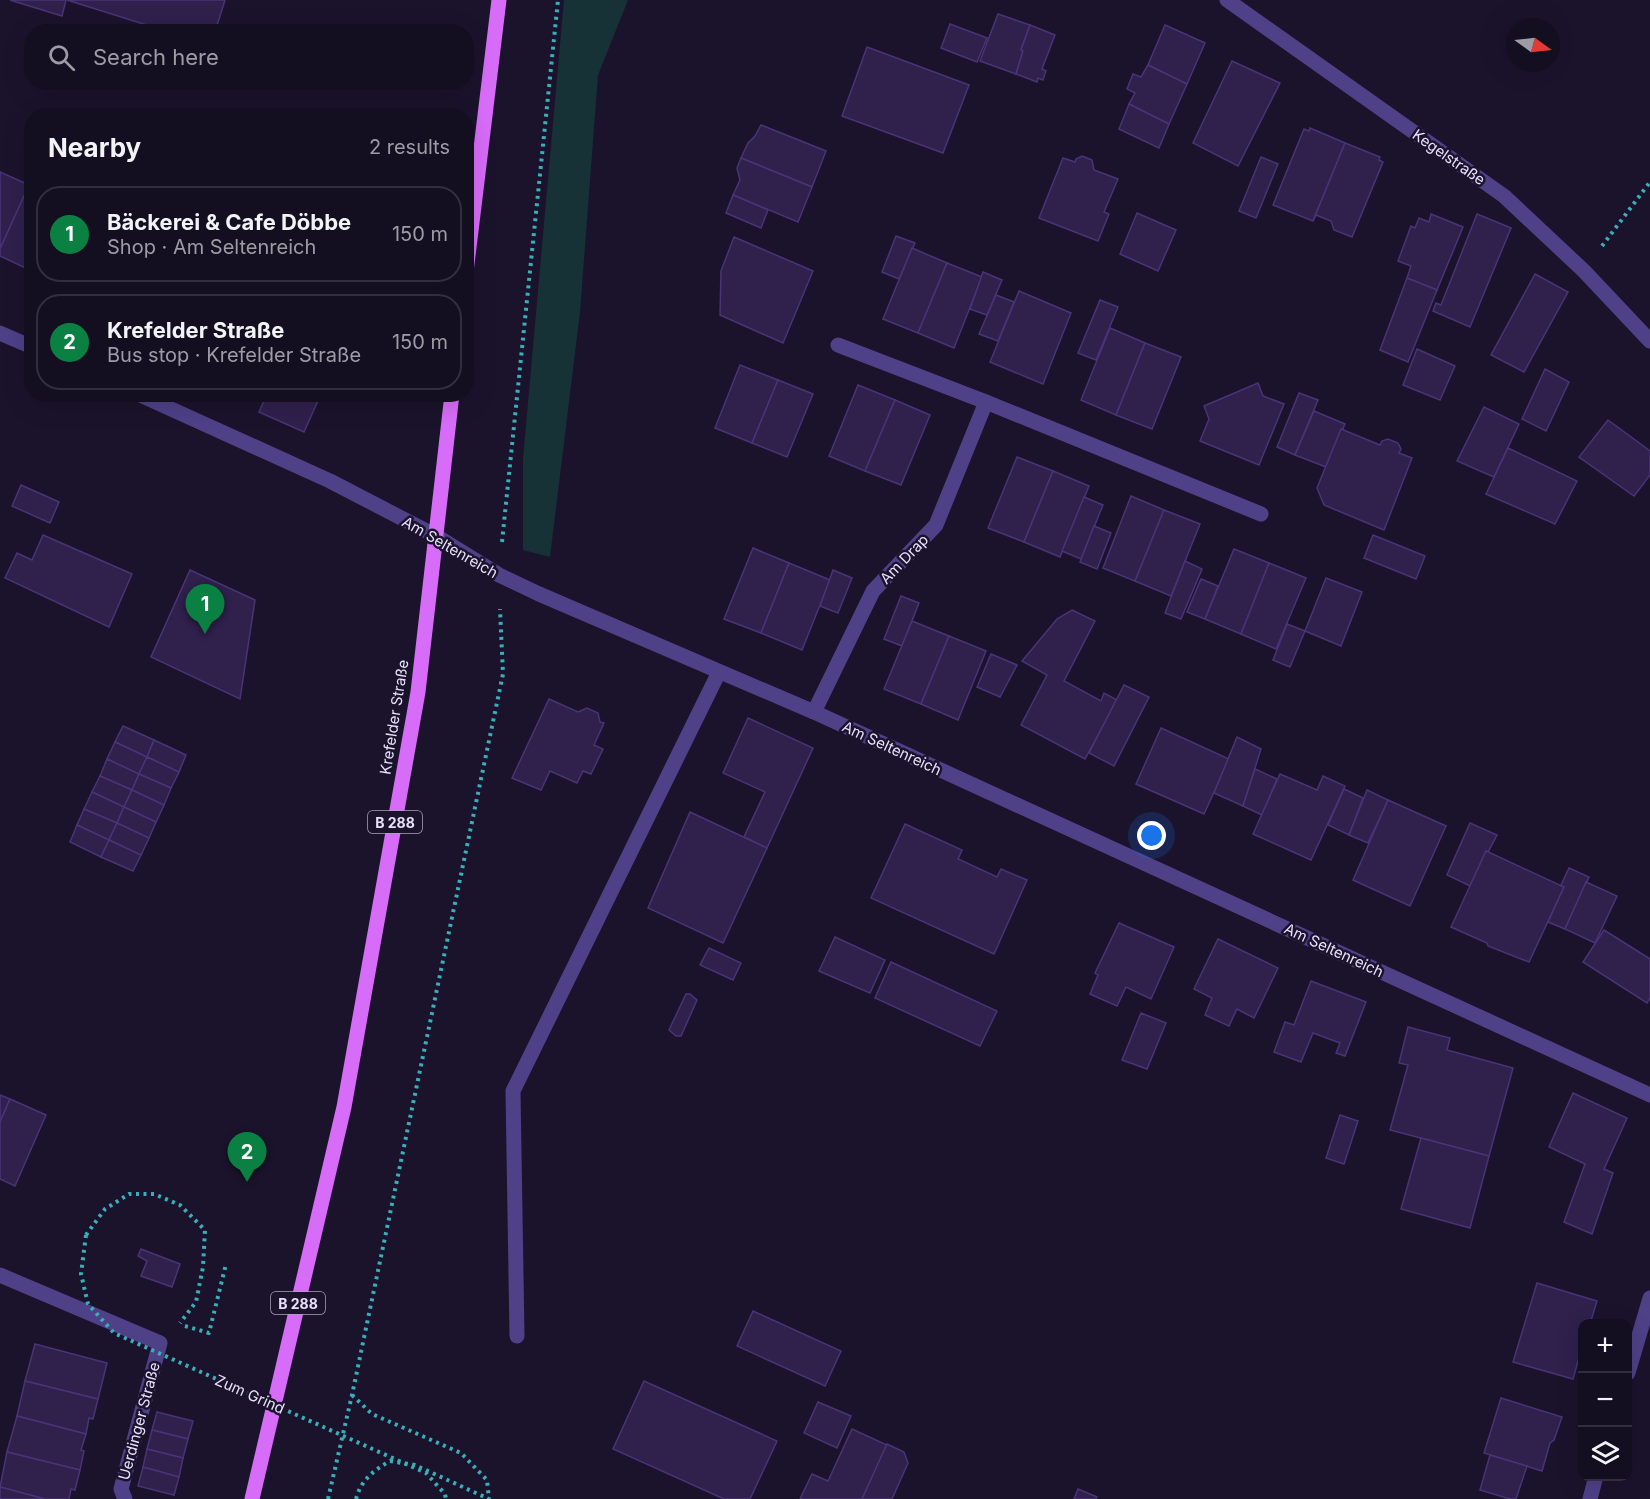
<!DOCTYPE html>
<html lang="en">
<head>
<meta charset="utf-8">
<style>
  body { margin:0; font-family:Inter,sans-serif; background:#211c2e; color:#f1f3f6 }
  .controls { position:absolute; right:18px; bottom:18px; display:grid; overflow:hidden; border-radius:12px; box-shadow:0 6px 24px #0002 }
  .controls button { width:54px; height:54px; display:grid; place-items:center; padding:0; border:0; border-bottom:2px solid #332e3f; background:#140e21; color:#f1f3f6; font:30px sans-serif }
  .compass { position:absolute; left:1506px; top:18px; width:54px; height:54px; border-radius:50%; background:#140e21; box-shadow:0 6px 24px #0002; rotate:105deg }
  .you { position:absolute; left:1152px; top:836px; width:21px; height:21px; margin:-15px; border:4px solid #fff; border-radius:50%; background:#1a73e8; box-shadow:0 0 0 9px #1a73e833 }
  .badge { display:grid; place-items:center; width:39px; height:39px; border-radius:50%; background:#0b8043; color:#fff; font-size:20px; font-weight:700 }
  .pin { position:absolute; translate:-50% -50px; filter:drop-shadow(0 2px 3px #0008) }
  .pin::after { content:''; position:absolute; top:32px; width:21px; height:18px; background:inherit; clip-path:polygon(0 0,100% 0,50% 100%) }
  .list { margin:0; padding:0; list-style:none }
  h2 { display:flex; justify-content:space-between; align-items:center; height:78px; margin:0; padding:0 24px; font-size:26px }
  h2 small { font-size:20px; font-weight:400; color:#9d9ca5 }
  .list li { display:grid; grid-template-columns:39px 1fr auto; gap:18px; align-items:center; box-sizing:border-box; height:96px; margin:0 12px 12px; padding:0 12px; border:2px solid #332e3f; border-radius:24px }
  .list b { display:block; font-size:22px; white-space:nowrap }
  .list p { margin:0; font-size:20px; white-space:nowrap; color:#9d9ca5 }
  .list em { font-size:20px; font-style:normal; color:#9d9ca5 }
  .icon { flex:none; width:33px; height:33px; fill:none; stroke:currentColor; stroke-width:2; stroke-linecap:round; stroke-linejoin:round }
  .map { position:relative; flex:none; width:1650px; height:1499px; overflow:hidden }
  .search { position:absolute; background:#140e21; box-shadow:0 6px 24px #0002; left:24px; top:24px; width:450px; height:66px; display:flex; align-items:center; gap:15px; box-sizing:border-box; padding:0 21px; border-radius:24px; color:#9d9ca5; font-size:22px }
  .panel { position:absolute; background:#140e21; box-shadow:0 6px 24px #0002; left:24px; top:108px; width:450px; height:294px; border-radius:24px }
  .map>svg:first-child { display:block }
</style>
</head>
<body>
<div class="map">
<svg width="1650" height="1499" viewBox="0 0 1650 1499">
  <rect width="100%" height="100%" fill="#1b132c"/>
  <polygon fill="#163236" points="564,0 628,0 598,75 580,312 550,557 523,550 523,459"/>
  <g fill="#2f204c" stroke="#4a3377" stroke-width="1.5">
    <polygon points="10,0 66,0 62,16"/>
    <polygon points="67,0 225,0 215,32 169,32"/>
    <polygon points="998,14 1030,25 1021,50 1023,51 1016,74 980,61"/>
    <polygon points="950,24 987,38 977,62 941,48"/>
    <polygon points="1030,25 1055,35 1042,69 1046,71 1043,80 1038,78 1037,82 1016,74 1023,51 1021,50"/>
    <polygon points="1165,25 1205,43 1187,84 1148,65"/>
    <polygon points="867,47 969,85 943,153 842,116"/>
    <polygon points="1232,61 1280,83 1238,166 1193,143"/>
    <polygon points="1148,65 1187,84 1169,124 1129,104 1135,93 1127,89 1133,74 1141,77"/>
    <polygon points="1129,104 1169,124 1159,148 1119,129"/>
    <polygon points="761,125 826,151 812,187 741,158 748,143 755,136"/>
    <polygon points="1310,128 1345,143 1313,221 1273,205 1304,129 1309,131"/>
    <polygon points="1345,143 1380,157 1379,160 1383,162 1352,237 1334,230 1331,221 1316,215 1313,221"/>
    <polygon points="1082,156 1092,160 1094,170 1118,179 1104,212 1109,214 1098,241 1039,218 1063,158 1075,162 1076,159"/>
    <polygon points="1261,157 1278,164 1256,218 1239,211"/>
    <polygon points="741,158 812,187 798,222 733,195 740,180 737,168"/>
    <polygon points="0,172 29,185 0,249"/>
    <polygon points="29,185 32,186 32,271 0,256 0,249"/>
    <polygon points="733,195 768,210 761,228 726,213"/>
    <polygon points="1137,213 1176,230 1158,271 1120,254"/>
    <polygon points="1431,214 1463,227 1437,290 1407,278 1411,266 1398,261 1411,226 1415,228 1419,218 1429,222"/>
    <polygon points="1477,214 1511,228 1470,327 1433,311 1436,303 1441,305"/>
    <polygon points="896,236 915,243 899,279 882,272"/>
    <polygon points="734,237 813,271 783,343 720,315 721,271"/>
    <polygon points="912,248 947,263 918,333 883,319"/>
    <polygon points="947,263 982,277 954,348 918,333"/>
    <polygon points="983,272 1002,280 987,315 970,309"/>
    <polygon points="1535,274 1568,292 1524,372 1491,355"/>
    <polygon points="1407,278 1437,290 1408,362 1380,350"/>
    <polygon points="1019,291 1071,313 1043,384 990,362"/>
    <polygon points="996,295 1014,302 998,341 979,334"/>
    <polygon points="1100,300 1118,307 1096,360 1078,353"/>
    <polygon points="1110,328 1145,343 1116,415 1081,400"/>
    <polygon points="1145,343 1181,357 1152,429 1116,415"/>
    <polygon points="1417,349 1455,366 1440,400 1403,385"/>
    <polygon points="740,365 778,380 752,443 715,428"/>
    <polygon points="1545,369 1569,382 1546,431 1522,419"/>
    <polygon points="778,380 813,394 787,457 752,443"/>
    <polygon points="1258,383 1263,396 1284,404 1259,465 1200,441 1209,419 1204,406"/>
    <polygon points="858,385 895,400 865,471 829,456"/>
    <polygon points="1299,393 1318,400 1295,455 1277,447"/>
    <polygon points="267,394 321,394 304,432 259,412"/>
    <polygon points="895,400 930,415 901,485 865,471"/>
    <polygon points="1484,407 1519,424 1494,477 1457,461"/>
    <polygon points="1314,411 1345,424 1326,467 1295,455"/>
    <polygon points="1608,420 1650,451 1650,475 1634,496 1579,457"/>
    <polygon points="1341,429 1380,445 1382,441 1388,439 1398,443 1401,449 1399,453 1412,458 1384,530 1324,505 1317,488"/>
    <polygon points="1508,448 1577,481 1555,524 1486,494"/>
    <polygon points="1017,457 1053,471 1024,542 988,528"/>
    <polygon points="1053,471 1089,486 1060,557 1024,542"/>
    <polygon points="21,485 59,502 50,523 12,506"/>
    <polygon points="1131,496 1164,510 1135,581 1103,568"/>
    <polygon points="1084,497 1103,505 1081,559 1062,551"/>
    <polygon points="1164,510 1200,524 1171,596 1135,581"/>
    <polygon points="1094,526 1111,533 1097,569 1080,562"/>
    <polygon points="43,535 132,574 109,627 5,578 17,553 32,560"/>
    <polygon points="1373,535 1425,556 1416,579 1364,558"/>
    <polygon points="753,548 789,563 761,633 724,619"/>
    <polygon points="1234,549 1269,563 1241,634 1205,619"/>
    <polygon points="1185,561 1202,569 1181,619 1165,613"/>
    <polygon points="789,563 830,580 802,650 761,633"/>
    <polygon points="1269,563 1306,578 1276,649 1241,634"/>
    <polygon points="190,570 255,600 240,699 151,657"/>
    <polygon points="833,570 852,578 838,613 820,606"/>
    <polygon points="1326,578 1362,592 1341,646 1305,631"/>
    <polygon points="1201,579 1218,586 1205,619 1187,612"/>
    <polygon points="901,596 919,603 902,646 884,639"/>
    <polygon points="1072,610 1095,621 1064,681 1101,701 1104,693 1117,700 1085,759 1021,725 1047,675 1022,661 1057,619"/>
    <polygon points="912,621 949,636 921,704 884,689"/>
    <polygon points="1287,624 1305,631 1290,667 1273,660"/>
    <polygon points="949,636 986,651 958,720 921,704"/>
    <polygon points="991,654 1017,665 1000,697 977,687"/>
    <polygon points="1124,685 1149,697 1114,766 1089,753"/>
    <polygon points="549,699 578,712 587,708 598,713 600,722 604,723 594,745 603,749 591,774 583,771 577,783 550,771 541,790 512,778"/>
    <polygon points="748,718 813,748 767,848 744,837 765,792 723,773"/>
    <polygon points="123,726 154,740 147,757 115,742"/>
    <polygon points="1161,728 1229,759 1204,814 1136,784"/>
    <polygon points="1237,737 1261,749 1243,806 1214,793"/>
    <polygon points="154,740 186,755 179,772 147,757"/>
    <polygon points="115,742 147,757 139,774 107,759"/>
    <polygon points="147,757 179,772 171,788 139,774"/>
    <polygon points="107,759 139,774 132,790 100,776"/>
    <polygon points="1255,769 1277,779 1262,815 1243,806"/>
    <polygon points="139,774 171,788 164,805 132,790"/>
    <polygon points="1280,774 1317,790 1323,776 1345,786 1311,860 1253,834"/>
    <polygon points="100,776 132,790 124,807 92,792"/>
    <polygon points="1344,789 1363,798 1349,835 1328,825"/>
    <polygon points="132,790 164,805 156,822 124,807"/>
    <polygon points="1367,790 1388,800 1368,843 1349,835"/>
    <polygon points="92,792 124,807 117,823 84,809"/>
    <polygon points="1388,800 1446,826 1410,906 1353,880"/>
    <polygon points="124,807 156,822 149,838 117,823"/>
    <polygon points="84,809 117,823 109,840 77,825"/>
    <polygon points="690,812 767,848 723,943 648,908"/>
    <polygon points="117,823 149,838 141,855 109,840"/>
    <polygon points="1470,823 1497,835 1488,852 1486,851 1470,886 1447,875"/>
    <polygon points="905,824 962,850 958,859 997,877 1001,869 1027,880 994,954 871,898"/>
    <polygon points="77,825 109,840 101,857 70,842"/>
    <polygon points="109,840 141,855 133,871 101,857"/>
    <polygon points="1486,851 1564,887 1529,962 1488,946 1487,943 1451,927"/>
    <polygon points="1569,868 1589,877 1565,929 1548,922 1564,887 1561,885"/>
    <polygon points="1586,882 1617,896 1595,943 1565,929"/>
    <polygon points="1119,923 1174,947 1151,999 1126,987 1117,1006 1090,994 1098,975 1095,973"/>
    <polygon points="1604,930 1650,959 1650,998 1647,1003 1583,962"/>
    <polygon points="835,937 885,960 870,993 819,971"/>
    <polygon points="1218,939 1278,968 1254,1018 1237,1009 1229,1026 1205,1015 1212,998 1194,989"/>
    <polygon points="709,948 741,963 733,980 700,965"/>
    <polygon points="891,962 997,1011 980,1046 875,998"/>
    <polygon points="1311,981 1366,1002 1345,1056 1336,1053 1340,1043 1313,1033 1301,1062 1274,1052 1285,1022 1294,1025"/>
    <polygon points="686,994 690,994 697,1000 681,1036 676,1036 669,1030"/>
    <polygon points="1141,1013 1166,1023 1147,1069 1122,1060"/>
    <polygon points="1408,1027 1450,1038 1447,1050 1513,1068 1489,1156 1390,1130 1408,1065 1399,1063"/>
    <polygon points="1573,1093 1627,1118 1604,1169 1613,1173 1592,1234 1564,1222 1585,1164 1549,1147"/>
    <polygon points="0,1095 10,1099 0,1122"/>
    <polygon points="10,1099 46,1115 15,1186 0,1179 0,1122"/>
    <polygon points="1340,1115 1358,1121 1344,1164 1326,1158"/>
    <polygon points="1421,1138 1489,1156 1470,1228 1401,1209"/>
    <polygon points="141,1249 180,1264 172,1287 141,1276 147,1261 138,1256"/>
    <polygon points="1537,1283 1597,1301 1590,1324 1582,1324 1582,1347 1573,1379 1513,1362"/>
    <polygon points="753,1311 841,1351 825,1386 737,1346"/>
    <polygon points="35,1344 107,1363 98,1399 25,1381"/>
    <polygon points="25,1381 98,1399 93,1419 89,1418 86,1434 17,1416"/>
    <polygon points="644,1381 777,1441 750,1499 724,1499 613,1449"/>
    <polygon points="1501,1398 1562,1417 1554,1440 1550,1443 1542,1471 1484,1453"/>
    <polygon points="818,1402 851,1416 837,1448 804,1433"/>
    <polygon points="157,1412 193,1421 188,1439 152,1430"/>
    <polygon points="17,1416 86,1434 81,1450 84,1451 80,1470 7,1452"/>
    <polygon points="852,1429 887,1445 862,1499 800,1499 812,1474 828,1481"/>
    <polygon points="152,1430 188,1439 183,1458 147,1449"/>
    <polygon points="887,1444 904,1452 908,1463 892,1499 862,1499"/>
    <polygon points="147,1449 183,1458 179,1477 143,1467"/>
    <polygon points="7,1452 80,1470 75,1490 71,1489 69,1499 45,1499 0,1487"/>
    <polygon points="1490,1455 1527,1466 1516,1499 1510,1499 1480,1490"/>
    <polygon points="143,1467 179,1477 174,1495 138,1486"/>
    <polygon points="0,1487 45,1499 0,1499"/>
    <polygon points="1078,1489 1097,1497 1096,1499 1074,1499"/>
  </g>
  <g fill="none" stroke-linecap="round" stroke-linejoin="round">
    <g stroke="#38afb9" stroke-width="4" stroke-dasharray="3 4.5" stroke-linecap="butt">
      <polyline points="1602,246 1650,182"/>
      <polyline points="502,542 558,0"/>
      <polyline points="86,1235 105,1209 129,1194 154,1194 180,1205 205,1230 203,1267 196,1302 180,1323"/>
      <polyline points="185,1326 209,1333 226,1264"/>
      <polyline points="352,1395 372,1414 461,1453 487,1480 489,1499"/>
      <polyline points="328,1499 352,1395 503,674 500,609"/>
      <path d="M356,1499C361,1480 373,1471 390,1461L415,1465L489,1499"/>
    </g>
    <g stroke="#4e4188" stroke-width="15">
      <polyline points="1227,0 1504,196 1584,271 1650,341"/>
      <polyline points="0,333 32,347"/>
      <polyline points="838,345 986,402 1261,514"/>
      <polyline points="138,394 330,481 436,536 499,575 539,594 814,712 1650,1095"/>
      <polyline points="814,712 873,591 936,525 986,402"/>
      <polyline points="0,1275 160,1343 121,1489 125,1499"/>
      <polyline points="517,1336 513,1091 719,672"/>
      <polyline points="1628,1373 1650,1298"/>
      <polyline points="1590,1499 1596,1476"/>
    </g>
    <g stroke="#d76cf8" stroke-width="15">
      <polyline points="466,272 499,0"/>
      <polyline points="252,1499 344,1107 418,692 452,394"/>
    </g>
    <polyline stroke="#38afb9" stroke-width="4" stroke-dasharray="3 4.5" stroke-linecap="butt" points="86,1235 81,1274 88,1304 114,1333 426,1473 445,1494 446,1499"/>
  </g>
  <g text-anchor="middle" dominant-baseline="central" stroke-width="5" stroke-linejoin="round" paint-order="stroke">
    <g fill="#1b132c" stroke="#aaa2be" stroke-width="1.5">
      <rect x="368" y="811" width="54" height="22" rx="4.5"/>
      <rect x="271" y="1292" width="54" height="22" rx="4.5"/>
    </g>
    <g font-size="14" font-weight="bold" fill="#e7e0fd">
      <text x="395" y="822">B 288</text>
      <text x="298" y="1303">B 288</text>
    </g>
    <g font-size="15" fill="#e7e0fd" stroke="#1b132c">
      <text transform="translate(1449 157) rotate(35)">Kegelstraße</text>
      <text transform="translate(450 547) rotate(30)">Am Seltenreich</text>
      <text transform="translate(904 559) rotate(-46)">Am Drap</text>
      <text transform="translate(394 717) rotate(-81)">Krefelder Straße</text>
      <text transform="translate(892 748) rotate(25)">Am Seltenreich</text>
      <text transform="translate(1334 950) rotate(25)">Am Seltenreich</text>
      <text transform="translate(250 1394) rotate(24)">Zum Grind</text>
      <text transform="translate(139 1421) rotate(-75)">Uerdinger Straße</text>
    </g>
  </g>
</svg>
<div class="controls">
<button>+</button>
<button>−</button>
<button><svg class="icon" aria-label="layers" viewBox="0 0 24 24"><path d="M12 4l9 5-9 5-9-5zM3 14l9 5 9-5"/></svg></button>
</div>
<svg class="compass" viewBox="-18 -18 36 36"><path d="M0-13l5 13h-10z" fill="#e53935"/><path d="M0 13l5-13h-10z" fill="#9d9ca5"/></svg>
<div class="you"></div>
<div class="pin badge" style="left:205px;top:634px">1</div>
<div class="pin badge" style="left:247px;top:1182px">2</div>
<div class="search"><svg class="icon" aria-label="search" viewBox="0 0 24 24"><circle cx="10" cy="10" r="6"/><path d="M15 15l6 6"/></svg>Search here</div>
<section class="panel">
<h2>Nearby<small>2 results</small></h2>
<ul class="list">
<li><span class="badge">1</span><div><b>Bäckerei &amp; Cafe Döbbe</b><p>Shop · Am Seltenreich</p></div><em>150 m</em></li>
<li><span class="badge">2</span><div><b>Krefelder Straße</b><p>Bus stop · Krefelder Straße</p></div><em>150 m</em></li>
</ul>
</section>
</div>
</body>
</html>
